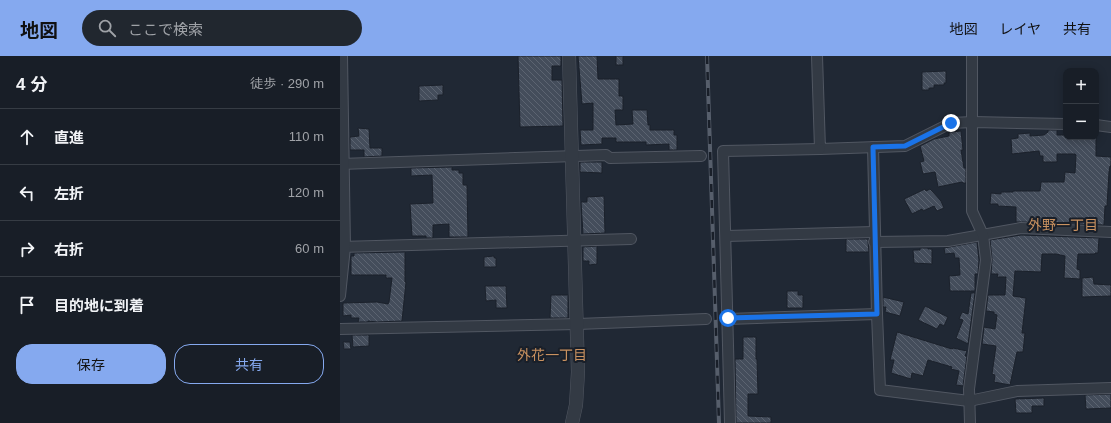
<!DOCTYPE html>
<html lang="ja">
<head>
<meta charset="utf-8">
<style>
  body { margin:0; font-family:Helvetica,"Noto Sans JP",sans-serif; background:#21272f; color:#f1f3f6 }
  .controls { position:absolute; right:12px; top:12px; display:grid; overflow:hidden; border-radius:8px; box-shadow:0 2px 10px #0003 }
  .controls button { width:36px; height:36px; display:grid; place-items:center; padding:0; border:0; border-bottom:1px solid #363c44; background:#181e27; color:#f1f3f6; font:20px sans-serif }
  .stop { position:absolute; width:12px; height:12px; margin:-9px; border:3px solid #1a73e8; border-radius:50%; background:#fff }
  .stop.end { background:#1a73e8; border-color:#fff; box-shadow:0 1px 4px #0008 }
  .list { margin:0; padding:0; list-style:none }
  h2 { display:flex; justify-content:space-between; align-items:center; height:52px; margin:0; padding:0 16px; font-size:17px }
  h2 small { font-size:13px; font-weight:400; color:#9fa2a7 }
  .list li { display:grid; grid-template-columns:26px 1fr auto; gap:12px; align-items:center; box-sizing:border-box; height:56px; padding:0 16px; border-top:1px solid #363c44 }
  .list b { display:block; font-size:15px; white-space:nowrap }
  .list em { font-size:13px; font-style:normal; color:#9fa2a7 }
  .actions { display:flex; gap:8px; padding:12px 16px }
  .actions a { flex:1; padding:9px 0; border:1px solid #85a9ef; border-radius:16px; text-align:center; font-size:14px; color:#85a9ef }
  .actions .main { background:#85a9ef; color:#111 }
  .icon { flex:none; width:22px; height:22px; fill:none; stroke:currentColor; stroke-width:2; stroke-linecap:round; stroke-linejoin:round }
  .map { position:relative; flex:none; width:771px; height:367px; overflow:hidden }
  header { display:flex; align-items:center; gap:24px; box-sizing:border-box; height:56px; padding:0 20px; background:#85a9ef; color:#111 }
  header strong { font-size:19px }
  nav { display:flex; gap:22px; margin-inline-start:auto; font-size:14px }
  .search { width:280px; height:36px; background:#21272f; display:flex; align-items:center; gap:10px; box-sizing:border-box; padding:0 14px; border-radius:22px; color:#9fa2a7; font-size:15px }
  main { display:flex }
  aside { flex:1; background:#181e27 }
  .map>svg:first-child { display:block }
</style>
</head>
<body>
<header>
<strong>地図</strong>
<div class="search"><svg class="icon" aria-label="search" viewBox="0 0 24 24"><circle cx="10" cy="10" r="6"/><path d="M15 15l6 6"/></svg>ここで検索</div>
<nav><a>地図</a><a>レイヤ</a><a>共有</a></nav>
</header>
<main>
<aside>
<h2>4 分<small>徒歩 · 290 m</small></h2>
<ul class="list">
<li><svg class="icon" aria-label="ahead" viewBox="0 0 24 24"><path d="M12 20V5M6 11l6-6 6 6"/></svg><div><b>直進</b></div><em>110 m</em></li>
<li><svg class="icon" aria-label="left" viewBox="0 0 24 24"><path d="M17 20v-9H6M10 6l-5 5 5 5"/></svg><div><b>左折</b></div><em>120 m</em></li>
<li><svg class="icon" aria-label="right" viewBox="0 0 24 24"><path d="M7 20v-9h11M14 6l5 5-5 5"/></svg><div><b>右折</b></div><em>60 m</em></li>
<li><svg class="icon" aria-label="arrive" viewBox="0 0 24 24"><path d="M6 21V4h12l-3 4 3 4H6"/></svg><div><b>目的地に到着</b></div></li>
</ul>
<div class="actions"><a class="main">保存</a><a>共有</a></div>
</aside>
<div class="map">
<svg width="771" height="367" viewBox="0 0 771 367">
  <defs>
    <pattern id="building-back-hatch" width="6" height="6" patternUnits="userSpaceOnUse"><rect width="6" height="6" fill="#444d5b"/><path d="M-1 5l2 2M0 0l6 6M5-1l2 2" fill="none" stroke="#5c6471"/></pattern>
  </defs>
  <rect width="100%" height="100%" fill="#202834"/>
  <g fill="url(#building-back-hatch)" stroke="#1b212b">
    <polygon points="178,0 221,0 221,10 212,10 212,24 222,24 223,70 180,71"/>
    <polygon points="238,0 257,0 258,23 279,23 279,40 283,40 283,54 275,54 276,69 293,68 292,54 307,54 308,69 310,69 310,74 334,74 334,79 337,79 337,94 329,94 329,88 306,89 306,86 276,86 276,82 262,82 262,88 241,89 240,74 253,74 253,47 242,48"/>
    <rect x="276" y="0" width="7" height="9"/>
    <polygon points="606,15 606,27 604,27 604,29 594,29 594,32 589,32 589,34 582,34 582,16"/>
    <polygon points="103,29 103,39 98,39 98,44 79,45 79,30"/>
    <polygon points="18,72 29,73 30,92 42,92 42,100 24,101 24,94 10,94 10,81 19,80"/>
    <polygon points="708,74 717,74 717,79 725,79 725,81 756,81 756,100 771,101 771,110 770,110 769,116 767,150 765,150 764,169 681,166 676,166 676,151 658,150 658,148 650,148 651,137 661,138 661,136 673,136 673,135 700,135 701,126 724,126 725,116 735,117 736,99 735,98 717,98 717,106 703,106 703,100 700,100 699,95 672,98 671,83 678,82 678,78 690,77 690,80 704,79 708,76"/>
    <polygon points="621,75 623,94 621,94 624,112 626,112 626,127 623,127 622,126 598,131 595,116 583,118 580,106 584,105 580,90 594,83 609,80 609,76"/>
    <polygon points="240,106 262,106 262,117 240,116"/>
    <polygon points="112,111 112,114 119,114 119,117 123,117 123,129 127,129 128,181 109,181 109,168 93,169 93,182 86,182 86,180 72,180 70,148 93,147 92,119 71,120 71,112"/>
    <polygon points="585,133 586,135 590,133 601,145 604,152 597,155 594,150 583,155 582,153 572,158 564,143"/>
    <polygon points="264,140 265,177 243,178 241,146 247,146 247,141"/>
    <polygon points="681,179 759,182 758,197 755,197 755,198 738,198 737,213 740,214 740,223 724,222 725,200 716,198 702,198 701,216 675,215 673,240 686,242 682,277 685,277 683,296 677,296 670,329 654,326 655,319 652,318 656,290 642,288 644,271 655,273 657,259 654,258 654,256 646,255 648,239 665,239 666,221 657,221 658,218 651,218 652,203 650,184"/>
    <polygon points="506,183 528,183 528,186 529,196 506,196"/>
    <polygon points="637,186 639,204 638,218 635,218 635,235 610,235 609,220 620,219 619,202 615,202 614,197 605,198 604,192"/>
    <polygon points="257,190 257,208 249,209 249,205 243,205 243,191"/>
    <polygon points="580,192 588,192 588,193 592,193 592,208 574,207 573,194 580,194"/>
    <polygon points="65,196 65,226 66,226 62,265 37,266 28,265 28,266 18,266 19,262 11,262 11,259 3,260 3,247 37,246 48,248 49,246 52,222 46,222 46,219 11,219 11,200 14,200 14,197"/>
    <polygon points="154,200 154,202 156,202 156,211 144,211 144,201"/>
    <polygon points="753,221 754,228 771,229 771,240 742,241 742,222"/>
    <polygon points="145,230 166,230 167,252 156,252 156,244 146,245"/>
    <polygon points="447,235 458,235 458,239 463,239 463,252 447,252"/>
    <polygon points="631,237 635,237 628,288 616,282 623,264 619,263 622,256 628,258"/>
    <polygon points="211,239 228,239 228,262 210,262"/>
    <polygon points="543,241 564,246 560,260 545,256 546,251 543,251"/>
    <polygon points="585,250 608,261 604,270 600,268 597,273 578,264"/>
    <polygon points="557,276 612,293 613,292 627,295 625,300 627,300 623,330 616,329 619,315 611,313 612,311 588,304 583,320 572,317 571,323 551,317 554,304 550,304"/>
    <polygon points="12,279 29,279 29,290 13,291"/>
    <polygon points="403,281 416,281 416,303 417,303 418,338 408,338 408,360 431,361 431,367 396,367 395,303 403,303"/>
    <polygon points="3,286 10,286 11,293 4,293"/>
    <polygon points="771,338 771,352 746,353 745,339"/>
    <polygon points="704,342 704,350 692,350 692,357 676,357 675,343"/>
  </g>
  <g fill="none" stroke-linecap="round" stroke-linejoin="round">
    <defs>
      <g id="minor">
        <polyline points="477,0 480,93 565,90 611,67 633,66 726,68"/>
        <polyline points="756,69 771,71"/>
        <polyline points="0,108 266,99 270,102 361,100"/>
        <polyline points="386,180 534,176"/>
        <polyline points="534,186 608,185 681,172 771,176"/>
        <polyline points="0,191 291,183"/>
        <polyline points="0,240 5,191 2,0"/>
        <polyline points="537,258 540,334 629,345 677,335 771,332"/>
        <polyline points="388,263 537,258 533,91"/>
        <polyline points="0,273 238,268 366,263"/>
        <polyline points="390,367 383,95 480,93"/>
        <polyline points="630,367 629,333 646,204 643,179 632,155 632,0"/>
      </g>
      <polyline id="tertiary" points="229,0 238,316 236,349 232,367"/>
    </defs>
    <use href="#minor" stroke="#515762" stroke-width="12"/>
    <use href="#tertiary" stroke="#515762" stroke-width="14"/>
    <use href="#minor" stroke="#333a44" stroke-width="10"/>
    <use href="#tertiary" stroke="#333a44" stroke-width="13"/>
    <defs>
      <polyline id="rail" points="367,0 379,367"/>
    </defs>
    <use href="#rail" stroke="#565e6b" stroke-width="4"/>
    <use href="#rail" stroke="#191f29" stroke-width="2.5" stroke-dasharray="8" stroke-linecap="butt"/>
  </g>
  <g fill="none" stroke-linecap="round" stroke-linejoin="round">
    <polyline stroke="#1a73e8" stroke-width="5" points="388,262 537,258 533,91 565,90 611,67"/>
  </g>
  <g text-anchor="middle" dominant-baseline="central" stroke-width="4" stroke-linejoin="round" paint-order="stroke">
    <g font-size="14" fill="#ca9260" stroke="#191f29">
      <text x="723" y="169">外野一丁目</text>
      <text x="212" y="299">外花一丁目</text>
    </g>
  </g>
</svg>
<div class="controls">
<button>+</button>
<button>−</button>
</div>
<div class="stop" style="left:388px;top:262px"></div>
<div class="stop end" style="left:611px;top:67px"></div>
</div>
</main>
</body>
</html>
